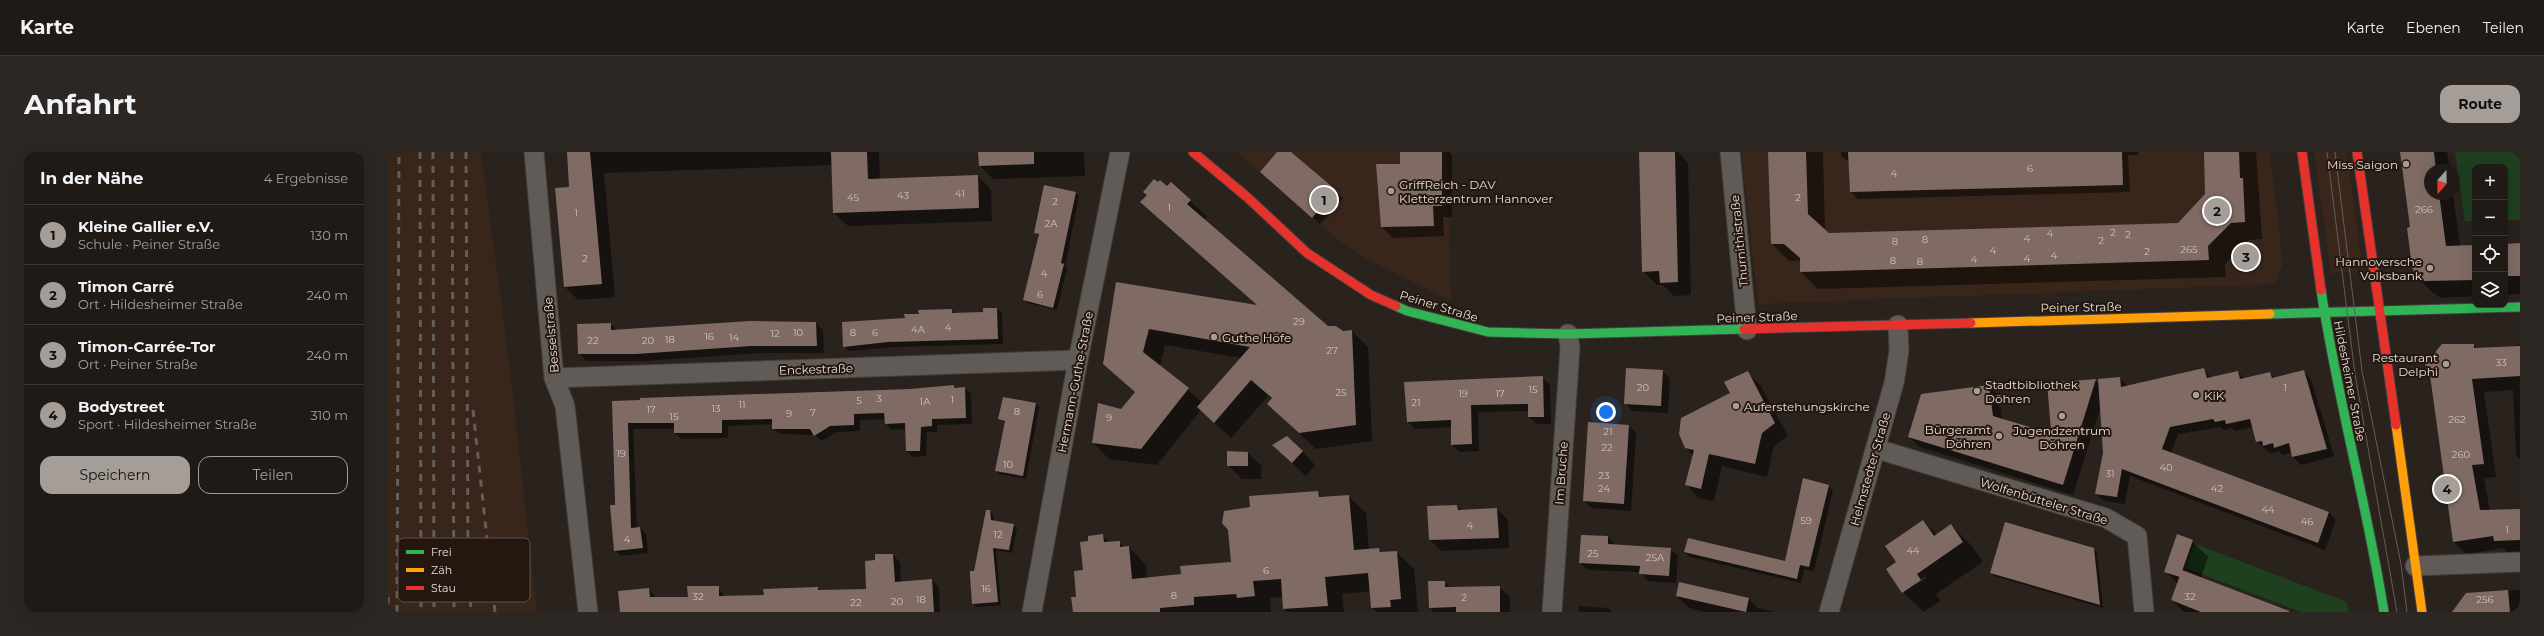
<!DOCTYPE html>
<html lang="de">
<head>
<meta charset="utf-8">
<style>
  body { margin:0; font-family:Montserrat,sans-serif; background:#2c2723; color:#f1f3f6 }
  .controls { position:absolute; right:12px; top:12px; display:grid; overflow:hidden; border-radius:8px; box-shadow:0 4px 16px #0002 }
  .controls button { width:36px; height:36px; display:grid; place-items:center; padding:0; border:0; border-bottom:1px solid #3c3835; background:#1f1a16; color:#f1f3f6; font:20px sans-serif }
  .compass { position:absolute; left:2036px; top:12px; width:36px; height:36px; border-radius:50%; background:#1f1a16; box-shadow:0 4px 16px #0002; rotate:200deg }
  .you { position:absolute; left:1218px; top:260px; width:14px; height:14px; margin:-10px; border:3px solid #fff; border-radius:50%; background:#1a73e8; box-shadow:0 0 0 6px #1a73e833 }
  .badge { display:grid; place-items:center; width:26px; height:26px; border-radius:50%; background:#a59d97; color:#111; font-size:13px; font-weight:700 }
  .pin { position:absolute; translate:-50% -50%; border:2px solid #fff; box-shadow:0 1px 4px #0006 }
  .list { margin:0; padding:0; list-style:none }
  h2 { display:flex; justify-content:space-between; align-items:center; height:52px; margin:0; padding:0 16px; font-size:17px }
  h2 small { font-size:13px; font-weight:400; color:#a1a1a1 }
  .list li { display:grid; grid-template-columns:26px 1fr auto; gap:12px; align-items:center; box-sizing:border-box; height:60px; padding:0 16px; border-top:1px solid #3c3835 }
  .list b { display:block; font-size:15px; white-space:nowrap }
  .list p { margin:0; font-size:13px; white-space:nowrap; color:#a1a1a1 }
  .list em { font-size:13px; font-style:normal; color:#a1a1a1 }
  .actions { display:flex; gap:8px; padding:12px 16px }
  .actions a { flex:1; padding:9px 0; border:1px solid #a59d97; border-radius:12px; text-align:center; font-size:14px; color:#a59d97 }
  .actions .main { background:#a59d97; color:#111 }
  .icon { flex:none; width:22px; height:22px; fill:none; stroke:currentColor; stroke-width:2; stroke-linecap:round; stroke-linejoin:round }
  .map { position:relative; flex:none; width:2132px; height:460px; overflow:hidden; border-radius:12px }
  header { display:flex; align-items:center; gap:24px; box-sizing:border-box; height:56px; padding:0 20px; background:#1f1a16; border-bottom:1px solid #3c3835 }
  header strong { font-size:19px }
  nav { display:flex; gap:22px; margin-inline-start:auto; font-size:14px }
  .intro { display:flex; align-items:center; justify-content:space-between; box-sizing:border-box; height:96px; padding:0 24px }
  h1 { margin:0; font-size:28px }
  .button { padding:10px 18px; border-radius:12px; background:#a59d97; color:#111; font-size:14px; font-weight:700 }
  main { display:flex; gap:24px; padding:0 24px }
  aside { flex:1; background:#1f1a16; border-radius:12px; box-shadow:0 4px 16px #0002 }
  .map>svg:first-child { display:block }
</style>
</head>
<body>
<header>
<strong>Karte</strong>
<nav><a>Karte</a><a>Ebenen</a><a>Teilen</a></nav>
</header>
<div class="intro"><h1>Anfahrt</h1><a class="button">Route</a></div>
<main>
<aside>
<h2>In der Nähe<small>4 Ergebnisse</small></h2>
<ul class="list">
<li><span class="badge">1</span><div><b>Kleine Gallier e.V.</b><p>Schule · Peiner Straße</p></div><em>130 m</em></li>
<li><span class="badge">2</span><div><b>Timon Carré</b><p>Ort · Hildesheimer Straße</p></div><em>240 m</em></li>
<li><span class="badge">3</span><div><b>Timon-Carrée-Tor</b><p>Ort · Peiner Straße</p></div><em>240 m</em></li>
<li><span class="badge">4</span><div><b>Bodystreet</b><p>Sport · Hildesheimer Straße</p></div><em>310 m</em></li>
</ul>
<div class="actions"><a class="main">Speichern</a><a>Teilen</a></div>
</aside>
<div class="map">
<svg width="2132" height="460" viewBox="0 0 2132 460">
  <rect width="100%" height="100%" fill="#29221d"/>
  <g fill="#38261b">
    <polygon points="0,0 93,0 121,208 149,460 0,460"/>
    <polygon points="848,0 1059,0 1063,149 975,105 951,88"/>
    <polygon points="1353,0 1882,0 1895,113 1886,132 1370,152"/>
    <polygon points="1926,0 1959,0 1975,118 1943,122"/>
  </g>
  <g fill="#1e401f">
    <polygon points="2067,0 2132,0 2132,68 2117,68 2117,15 2087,15 2087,69 2077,69"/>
    <polygon points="1807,392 1959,450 1961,460 1913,460 1798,416"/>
  </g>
  <g fill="#0007" fill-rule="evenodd">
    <polygon points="180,0 491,0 492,28 590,24 603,38 604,69 460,74 446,61 444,13 216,21 227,145 190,148 177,135 182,36"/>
    <polygon points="591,0 696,0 697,24 605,27 592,14"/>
    <polygon points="891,0 902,0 955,46 932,72 880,27"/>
    <polygon points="1013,0 1061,0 1064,3 1064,65 1055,65 1056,84 1005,86 994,75 990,13 1013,13"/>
    <polygon points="1252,0 1290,0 1300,11 1303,143 1286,144 1275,133 1269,133 1255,119"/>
    <polygon points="1381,0 1435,0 1437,79 1441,82 1790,72 1818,43 1817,0 1868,0 1874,87 1861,88 1837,112 1838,125 1430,137 1413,120 1413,109 1401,109 1384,92"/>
    <polygon points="1453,0 1750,0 1750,3 1740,3 1742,40 1470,47 1463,40 1462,11 1453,4"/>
    <polygon points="2013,0 2059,0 2062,18 2042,18 2042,42 2065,42 2072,94 2087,94 2087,144 2054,146 2046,142 2028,124"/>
    <path d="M783,31L819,65L816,68L939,175L955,180L964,179L980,195L984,289L928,297L880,252L884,247L880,244L843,286L813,258L769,313L721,307L705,291L748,241L716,212L729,131L870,154L754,50ZM777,193L853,206L814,250L772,214Z"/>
    <polygon points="687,41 691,44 677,114 679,116 669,158 640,151 636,148 651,84 647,80"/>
    <polygon points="2132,92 2132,142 2117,143 2117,93"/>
    <polygon points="609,157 614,161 615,192 506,195 461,199 456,194 532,163 564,158 568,162 596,161"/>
    <polygon points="428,171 435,178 436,201 371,201 256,209 199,209 191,202 223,172 229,178"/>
    <polygon points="2131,192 2132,192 2132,307 2128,303 2125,238 2096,240 2108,325 2096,326 2102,359 2132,358 2132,401 2120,401 2115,396 2078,402 2065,389 2086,193 2089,196 2131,195"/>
    <polygon points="1815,217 1824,226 1850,220 1857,227 1882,221 1887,226 1915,219 1923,227 1946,304 1913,313 1905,305 1904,300 1895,303 1891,299 1884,302 1877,297 1869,290 1866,275 1847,279 1844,276 1836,278 1833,275 1790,282 1783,301 1941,360 1948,368 1937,398 1742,324 1737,352 1716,349 1708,342 1716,301 1713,254 1685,343 1532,295 1521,285 1601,234 1611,245 1614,268 1656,280 1664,280 1707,228 1711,232 1731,226 1740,234"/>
    <polygon points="1275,219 1282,227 1280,261 1244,259 1237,251"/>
    <polygon points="1359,220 1372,233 1400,284 1386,294 1379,325 1334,314 1326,349 1311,346 1299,333 1305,304 1298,296"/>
    <polygon points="1155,226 1162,233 1163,272 1149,272 1141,265 1141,259 1090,260 1091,299 1072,300 1064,293 1064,275 1027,277 1020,270"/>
    <polygon points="534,236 577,236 583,242 584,272 549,273 549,280 539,280 538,304 525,305 518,299 518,277 504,278 498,272 498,267 472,268 472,279 449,280 433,289 427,283 392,282 385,276 385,272 340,274 340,286 293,287 287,281 287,277 245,277 249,376 252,376 258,382 260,401 233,404 227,398 225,250 523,238"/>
    <polygon points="648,252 651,255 638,327 612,322 608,319 618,271 612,267"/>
    <polygon points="1241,274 1248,281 1243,359 1204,356 1196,349"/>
    <polygon points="914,299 927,313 918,324 899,306"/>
    <polygon points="860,301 874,314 873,327 854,327 840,313"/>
    <polygon points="1440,334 1445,338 1426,419 1416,417 1413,431 1302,405 1297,400 1397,410"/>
    <polygon points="929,340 936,346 960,344 978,361 981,398 991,397 995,401 1008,400 1026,417 1030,460 989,460 984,456 983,439 954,442 956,460 899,460 896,457 895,445 882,446 883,460 686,460 701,390 715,384 722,391 731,390 737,396 741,395 758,413 759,426 794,423 844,411 863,356"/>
    <polygon points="1069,354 1074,359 1109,357 1120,368 1121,396 1053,399 1042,388"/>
    <polygon points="602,359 605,363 606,369 625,373 629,376 624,401 608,398 613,453 589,455 585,452 587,420"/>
    <path d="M1535,369L1549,383L1563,373L1583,393L1595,410L1548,442L1552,449L1536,460L1515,440L1499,417L1510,410ZM1537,424L1538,426L1528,433V430Z"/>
    <polygon points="1220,385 1227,393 1282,397 1290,404 1288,431 1260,429 1252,420 1200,418 1192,411"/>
    <polygon points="1804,389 1820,405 1813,426 1901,460 1796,460 1784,448 1790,432 1777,419"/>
    <polygon points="1706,397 1709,401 1715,456 1606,424 1603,421"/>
    <polygon points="505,403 512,410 513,430 544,428 551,435 552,460 234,460 261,437 268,446 301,446 330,435 337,445 377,444 430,436 433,439 479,438 488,409"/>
    <polygon points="1056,430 1063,436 1111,435 1122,445 1122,460 1046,460 1042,456"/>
    <polygon points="2132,438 2132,460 2070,460 2078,442"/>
    <polygon points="1289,444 1361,447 1370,456 1388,460 1317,460 1301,456"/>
    <polygon points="1191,454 1220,456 1224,460 1191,460"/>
  </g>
  <g fill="#7f6b64">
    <polygon points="179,0 202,0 214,132 176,135 167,36 181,35"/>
    <polygon points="443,0 479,0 480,27 590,23 591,56 445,61"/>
    <polygon points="590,0 646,0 646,12 591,14"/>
    <polygon points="889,0 903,0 948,38 924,66 872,20"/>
    <polygon points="1012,0 1054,0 1054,54 1045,54 1046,74 993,75 988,12 1012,12"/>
    <polygon points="1251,0 1287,0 1290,130 1272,131 1271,119 1254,120"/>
    <polygon points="1380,0 1418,0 1420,62 1441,81 1790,71 1817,42 1816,0 1851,0 1852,26 1855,26 1857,70 1843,71 1820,94 1821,108 1412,120 1412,106 1396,92 1383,92"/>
    <polygon points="1460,0 1734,0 1735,33 1462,40"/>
    <polygon points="2012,0 2046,0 2048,18 2042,18 2042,42 2051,42 2058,94 2087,93 2087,128 2036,129 2028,125 2024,115 2019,76 2022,75"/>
    <polygon points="766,27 770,30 772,28 779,34 783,30 803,48 799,52 940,174 948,174 955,179 964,178 968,273 911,281 879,252 884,246 863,228 826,271 809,255 862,195 761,177 755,200 801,236 753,297 704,291 710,251 733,257 747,240 715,212 728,130 869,153 752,50 759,43 755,40"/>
    <polygon points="656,33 688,40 673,111 676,112 665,156 635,148 651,82 646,81"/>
    <polygon points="2132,91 2132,124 2117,124 2117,92"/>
    <polygon points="595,156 609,156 610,187 500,190 455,195 454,170 517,166 516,162 531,162 530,158 564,157 564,161 595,160"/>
    <polygon points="362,169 428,170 429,194 363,194 248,202 190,202 189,172 223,171 223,178"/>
    <polygon points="2054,192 2086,192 2086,196 2132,194 2132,224 2084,227 2096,312 2084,313 2092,358 2132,357 2132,388 2106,389 2105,384 2065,390 2041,216 2037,213"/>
    <polygon points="1238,216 1275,218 1273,254 1236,252"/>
    <polygon points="1816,216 1819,226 1850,219 1852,227 1882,220 1884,226 1916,218 1939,297 1904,305 1901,291 1886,296 1885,291 1875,294 1874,289 1868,290 1862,267 1838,272 1837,268 1827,270 1825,267 1782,275 1774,297 1941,360 1930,391 1734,317 1729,345 1707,342 1715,301 1710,227 1732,225 1733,235"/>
    <polygon points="1360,219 1387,271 1374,281 1367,312 1321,302 1313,337 1297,333 1306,298 1297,296 1291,282 1293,266 1342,241 1336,230"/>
    <polygon points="1155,224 1156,265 1140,265 1140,252 1083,253 1084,292 1063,293 1063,268 1019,270 1016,230"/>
    <polygon points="1708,227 1675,333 1520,285 1533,242 1601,233 1605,264 1655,279 1656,276 1663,278 1659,231"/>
    <polygon points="566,233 566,236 577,235 578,266 544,267 544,274 533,275 532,299 518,299 517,271 497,272 496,261 466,262 466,273 442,274 426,284 422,277 384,277 384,267 334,268 334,281 286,281 286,271 240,271 243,376 252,375 255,396 226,399 222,353 227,353 224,249 252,248 252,246 522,237"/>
    <polygon points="615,245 648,251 635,324 607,319 617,269 610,267"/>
    <polygon points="1200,270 1241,273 1236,352 1195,349"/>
    <polygon points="899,284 915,299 904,311 884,293"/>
    <polygon points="839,299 860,300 860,314 839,314"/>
    <polygon points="1415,326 1441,333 1421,415 1412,413 1409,427 1296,400 1300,386 1397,409"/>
    <polygon points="930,339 931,345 961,343 966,398 991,396 992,400 1009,399 1013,447 1002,448 1003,455 983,456 980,421 937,425 940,454 895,457 893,427 865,429 867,444 849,446 848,442 806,445 806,453 772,456 772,460 685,460 683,445 688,445 686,419 695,418 692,390 700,389 700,384 715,382 716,390 732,389 732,395 741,394 744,427 793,422 792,414 843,410 840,378 834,371 836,359 862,355 861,344"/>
    <polygon points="1069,353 1070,358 1109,356 1111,386 1041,388 1039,354"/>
    <polygon points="598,358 602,358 603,368 626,372 621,398 605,396 610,450 584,452 582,424 582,419 586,419"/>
    <polygon points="1535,368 1546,384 1563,372 1575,390 1529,422 1533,428 1514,441 1498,417 1508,410 1497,394"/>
    <polygon points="1617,370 1706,396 1712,453 1602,421"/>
    <polygon points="1789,382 1805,388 1792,425 1776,420"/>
    <polygon points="1193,383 1220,384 1220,392 1283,396 1281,424 1251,422 1252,414 1191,411"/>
    <polygon points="487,402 505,402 507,430 544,427 546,460 232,460 230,439 261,436 262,445 300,445 299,434 331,434 331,444 376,443 375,437 430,435 430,438 478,437 477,409 487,408"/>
    <polygon points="1794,418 1901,459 1901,460 1813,460 1783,448"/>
    <polygon points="1040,429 1057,429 1057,435 1112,434 1112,460 1068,460 1068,455 1041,456"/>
    <polygon points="1291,430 1361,446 1358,460 1288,444"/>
    <polygon points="2120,438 2122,460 2064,460 2078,441"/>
  </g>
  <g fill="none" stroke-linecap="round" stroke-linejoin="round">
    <defs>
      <g id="street">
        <polyline points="146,0 166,226 177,254 200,460"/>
        <polyline points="1342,0 1359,178"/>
        <polyline points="166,226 690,208"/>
        <polyline points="1489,297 1718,366 1749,384 1756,460"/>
        <polyline points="2027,414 2132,410"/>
        <polyline points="644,460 690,208 732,0"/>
        <polyline points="1164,460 1182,196 1180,182"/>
        <polyline points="1441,460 1506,231 1511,199 1510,173"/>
      </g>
      <g id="fast">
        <path d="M1933,138C1949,246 1979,352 1996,460"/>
        <polyline points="1008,154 1019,159 1100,180 1180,182 1356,177"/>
        <polyline points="1882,162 2132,155"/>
      </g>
      <g id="slow">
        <polyline points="1583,171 1882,162"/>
        <polyline points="2008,273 2034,460"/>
      </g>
      <g id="jam">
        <polyline points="805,0 859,45 919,101 983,143 1008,154"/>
        <polyline points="1914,0 1933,138"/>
        <polyline points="1969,0 2008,273"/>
        <polyline points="1356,177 1583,171"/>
      </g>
    </defs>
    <use href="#street" stroke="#443e3b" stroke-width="21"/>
    <use href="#fast" stroke="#443e3b" stroke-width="11"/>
    <use href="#slow" stroke="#443e3b" stroke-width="11"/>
    <use href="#jam" stroke="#443e3b" stroke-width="11"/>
    <use href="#street" stroke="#615b58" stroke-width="19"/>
    <use href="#fast" stroke="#30b455" stroke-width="9"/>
    <use href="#slow" stroke="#ff9f0a" stroke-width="9"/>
    <use href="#jam" stroke="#e5322d" stroke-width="9"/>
    <g stroke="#645e59" stroke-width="1">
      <polyline points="1939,0 1967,222 2009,460"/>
      <polyline points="1947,0 1974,219 2013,412 2019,460"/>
    </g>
    <g stroke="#645e59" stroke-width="3" stroke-dasharray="7 7" stroke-linecap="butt">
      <polyline points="32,0 33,460"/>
      <polyline points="45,0 46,460"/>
      <polyline points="64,0 66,460"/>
      <polyline points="78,0 80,403 83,460"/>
      <polyline points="85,258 107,460"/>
      <polyline points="0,445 0,460"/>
      <polyline points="9,460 11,0"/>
    </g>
  </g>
  <g fill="#a59d97" stroke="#24170f" stroke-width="1.5">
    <circle cx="2018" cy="12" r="4"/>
    <circle cx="1003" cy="39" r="4"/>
    <circle cx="2042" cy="116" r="4"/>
    <circle cx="826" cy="185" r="4"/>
    <circle cx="2058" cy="212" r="4"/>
    <circle cx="1589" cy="239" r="4"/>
    <circle cx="1808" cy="243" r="4"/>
    <circle cx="1348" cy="254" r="4"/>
    <circle cx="1674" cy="264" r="4"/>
    <circle cx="1611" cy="284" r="4"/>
  </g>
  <g text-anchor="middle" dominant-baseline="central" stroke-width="4" stroke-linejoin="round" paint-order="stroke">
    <g font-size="10" fill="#cec2bc">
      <text x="1642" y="16">6</text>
      <text x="1506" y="21">4</text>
      <text x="572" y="41">41</text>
      <text x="515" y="43">43</text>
      <text x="465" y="45">45</text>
      <text x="1410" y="45">2</text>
      <text x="667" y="49">2</text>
      <text x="781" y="55">1</text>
      <text x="2036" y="57">266</text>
      <text x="188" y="60">1</text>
      <text x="663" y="71">2A</text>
      <text x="1725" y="80">2</text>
      <text x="1662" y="81">4</text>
      <text x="1740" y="82">2</text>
      <text x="1639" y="86">4</text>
      <text x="1537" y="87">8</text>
      <text x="1713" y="88">2</text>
      <text x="1507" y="89">8</text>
      <text x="1801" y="97">265</text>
      <text x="1605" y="98">4</text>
      <text x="1759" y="99">2</text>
      <text x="1666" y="103">4</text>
      <text x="197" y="106">2</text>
      <text x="1639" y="106">4</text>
      <text x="1586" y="107">4</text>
      <text x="1505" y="108">8</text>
      <text x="1532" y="109">8</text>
      <text x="656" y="121">4</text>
      <text x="652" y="142">6</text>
      <text x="911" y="169">29</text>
      <text x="560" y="175">4</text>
      <text x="530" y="177">4A</text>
      <text x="410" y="180">10</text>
      <text x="465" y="180">8</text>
      <text x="487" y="180">6</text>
      <text x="387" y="181">12</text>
      <text x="321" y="184">16</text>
      <text x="346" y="185">14</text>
      <text x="282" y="187">18</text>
      <text x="205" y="188">22</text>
      <text x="260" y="188">20</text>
      <text x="944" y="198">27</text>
      <text x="2113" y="210">33</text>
      <text x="1255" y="235">20</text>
      <text x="1897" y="235">1</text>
      <text x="1145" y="237">15</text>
      <text x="953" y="240">25</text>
      <text x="1075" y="241">19</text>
      <text x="1112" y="241">17</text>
      <text x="491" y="246">3</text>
      <text x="564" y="247">1</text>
      <text x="471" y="248">5</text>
      <text x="537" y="249">1A</text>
      <text x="1028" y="250">21</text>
      <text x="354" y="252">11</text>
      <text x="328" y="256">13</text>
      <text x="263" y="257">17</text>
      <text x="629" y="259">8</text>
      <text x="425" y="260">7</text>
      <text x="401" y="261">9</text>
      <text x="286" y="264">15</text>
      <text x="721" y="265">9</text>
      <text x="2069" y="267">262</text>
      <text x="1220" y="279">21</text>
      <text x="1219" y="295">22</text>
      <text x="233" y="301">19</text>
      <text x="2073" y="302">260</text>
      <text x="620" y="312">10</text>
      <text x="1778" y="315">40</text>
      <text x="1722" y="321">31</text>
      <text x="1216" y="323">23</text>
      <text x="1216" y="336">24</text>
      <text x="1829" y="336">42</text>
      <text x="1880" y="357">44</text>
      <text x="1418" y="368">59</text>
      <text x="1919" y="369">46</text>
      <text x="1082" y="373">4</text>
      <text x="2119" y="377">1</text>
      <text x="610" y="382">12</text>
      <text x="239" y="387">4</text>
      <text x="1525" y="398">44</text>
      <text x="1205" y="401">25</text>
      <text x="1267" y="405">25A</text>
      <text x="878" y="418">6</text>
      <text x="598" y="436">16</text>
      <text x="786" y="443">8</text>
      <text x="310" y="444">32</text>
      <text x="1802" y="444">32</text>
      <text x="1076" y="445">2</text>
      <text x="533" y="447">18</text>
      <text x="2097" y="447">256</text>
      <text x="509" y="449">20</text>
      <text x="468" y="450">22</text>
    </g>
    <g font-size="12" fill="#e8dfd9" stroke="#24170f" text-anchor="start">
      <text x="2010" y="12" text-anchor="end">Miss Saigon</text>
      <text x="1011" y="32">GriffReich - DAV<tspan x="1011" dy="14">Kletterzentrum Hannover</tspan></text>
      <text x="2034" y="109" text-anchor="end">Hannoversche<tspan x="2034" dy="14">Volksbank</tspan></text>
      <text x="834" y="185">Guthe Höfe</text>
      <text x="2050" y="205" text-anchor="end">Restaurant<tspan x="2050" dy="14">Delphi</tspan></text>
      <text x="1597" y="232">Stadtbibliothek<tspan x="1597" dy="14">Döhren</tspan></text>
      <text x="1816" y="243">KiK</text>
      <text x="1356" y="254">Auferstehungskirche</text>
      <text x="1603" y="277" text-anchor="end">Bürgeramt<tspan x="1603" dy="14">Döhren</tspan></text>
      <text x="1674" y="278" text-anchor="middle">Jugendzentrum<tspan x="1674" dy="14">Döhren</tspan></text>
    </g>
    <g font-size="12" fill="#e8dfd9" stroke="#24170f">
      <text transform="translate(1351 89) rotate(-96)">Thurnithistraße</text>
      <text transform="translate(1051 154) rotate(17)">Peiner Straße</text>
      <text transform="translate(1693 155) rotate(-1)">Peiner Straße</text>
      <text transform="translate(1369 165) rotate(-2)">Peiner Straße</text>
      <text transform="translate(163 183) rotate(-95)">Besselstraße</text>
      <text transform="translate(428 217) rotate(-2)">Enckestraße</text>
      <text transform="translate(1962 229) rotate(79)">Hildesheimer Straße</text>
      <text transform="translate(687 230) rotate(-79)">Hermann-Guthe-Straße</text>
      <text transform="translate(1482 317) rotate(-74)">Helmstedter Straße</text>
      <text transform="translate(1173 321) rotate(-86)">Im Bruche</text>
      <text transform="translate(1656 349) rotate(17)">Wolfenbütteler Straße</text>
    </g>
  </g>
  <rect x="10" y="386" width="132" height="64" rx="6" fill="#24170f" stroke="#5f534c" stroke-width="1"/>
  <rect x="18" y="398" width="18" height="4" fill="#30b455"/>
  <rect x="18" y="416" width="18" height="4" fill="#ff9f0a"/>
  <rect x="18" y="434" width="18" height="4" fill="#e5322d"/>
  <g font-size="11" fill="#e8dfd9">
    <text x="43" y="404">Frei</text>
    <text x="43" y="422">Zäh</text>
    <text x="43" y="440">Stau</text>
  </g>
</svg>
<div class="controls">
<button>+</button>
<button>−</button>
<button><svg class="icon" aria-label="locate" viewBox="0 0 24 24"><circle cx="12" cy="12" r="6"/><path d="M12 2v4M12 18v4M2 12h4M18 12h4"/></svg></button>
<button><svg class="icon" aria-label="layers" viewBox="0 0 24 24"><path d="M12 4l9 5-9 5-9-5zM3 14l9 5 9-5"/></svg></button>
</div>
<svg class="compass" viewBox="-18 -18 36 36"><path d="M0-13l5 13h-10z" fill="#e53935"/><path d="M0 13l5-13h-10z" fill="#a1a1a1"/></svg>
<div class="you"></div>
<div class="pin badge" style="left:936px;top:48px">1</div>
<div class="pin badge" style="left:1829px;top:59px">2</div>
<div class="pin badge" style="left:1858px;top:105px">3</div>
<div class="pin badge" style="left:2059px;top:337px">4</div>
</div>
</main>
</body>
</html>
